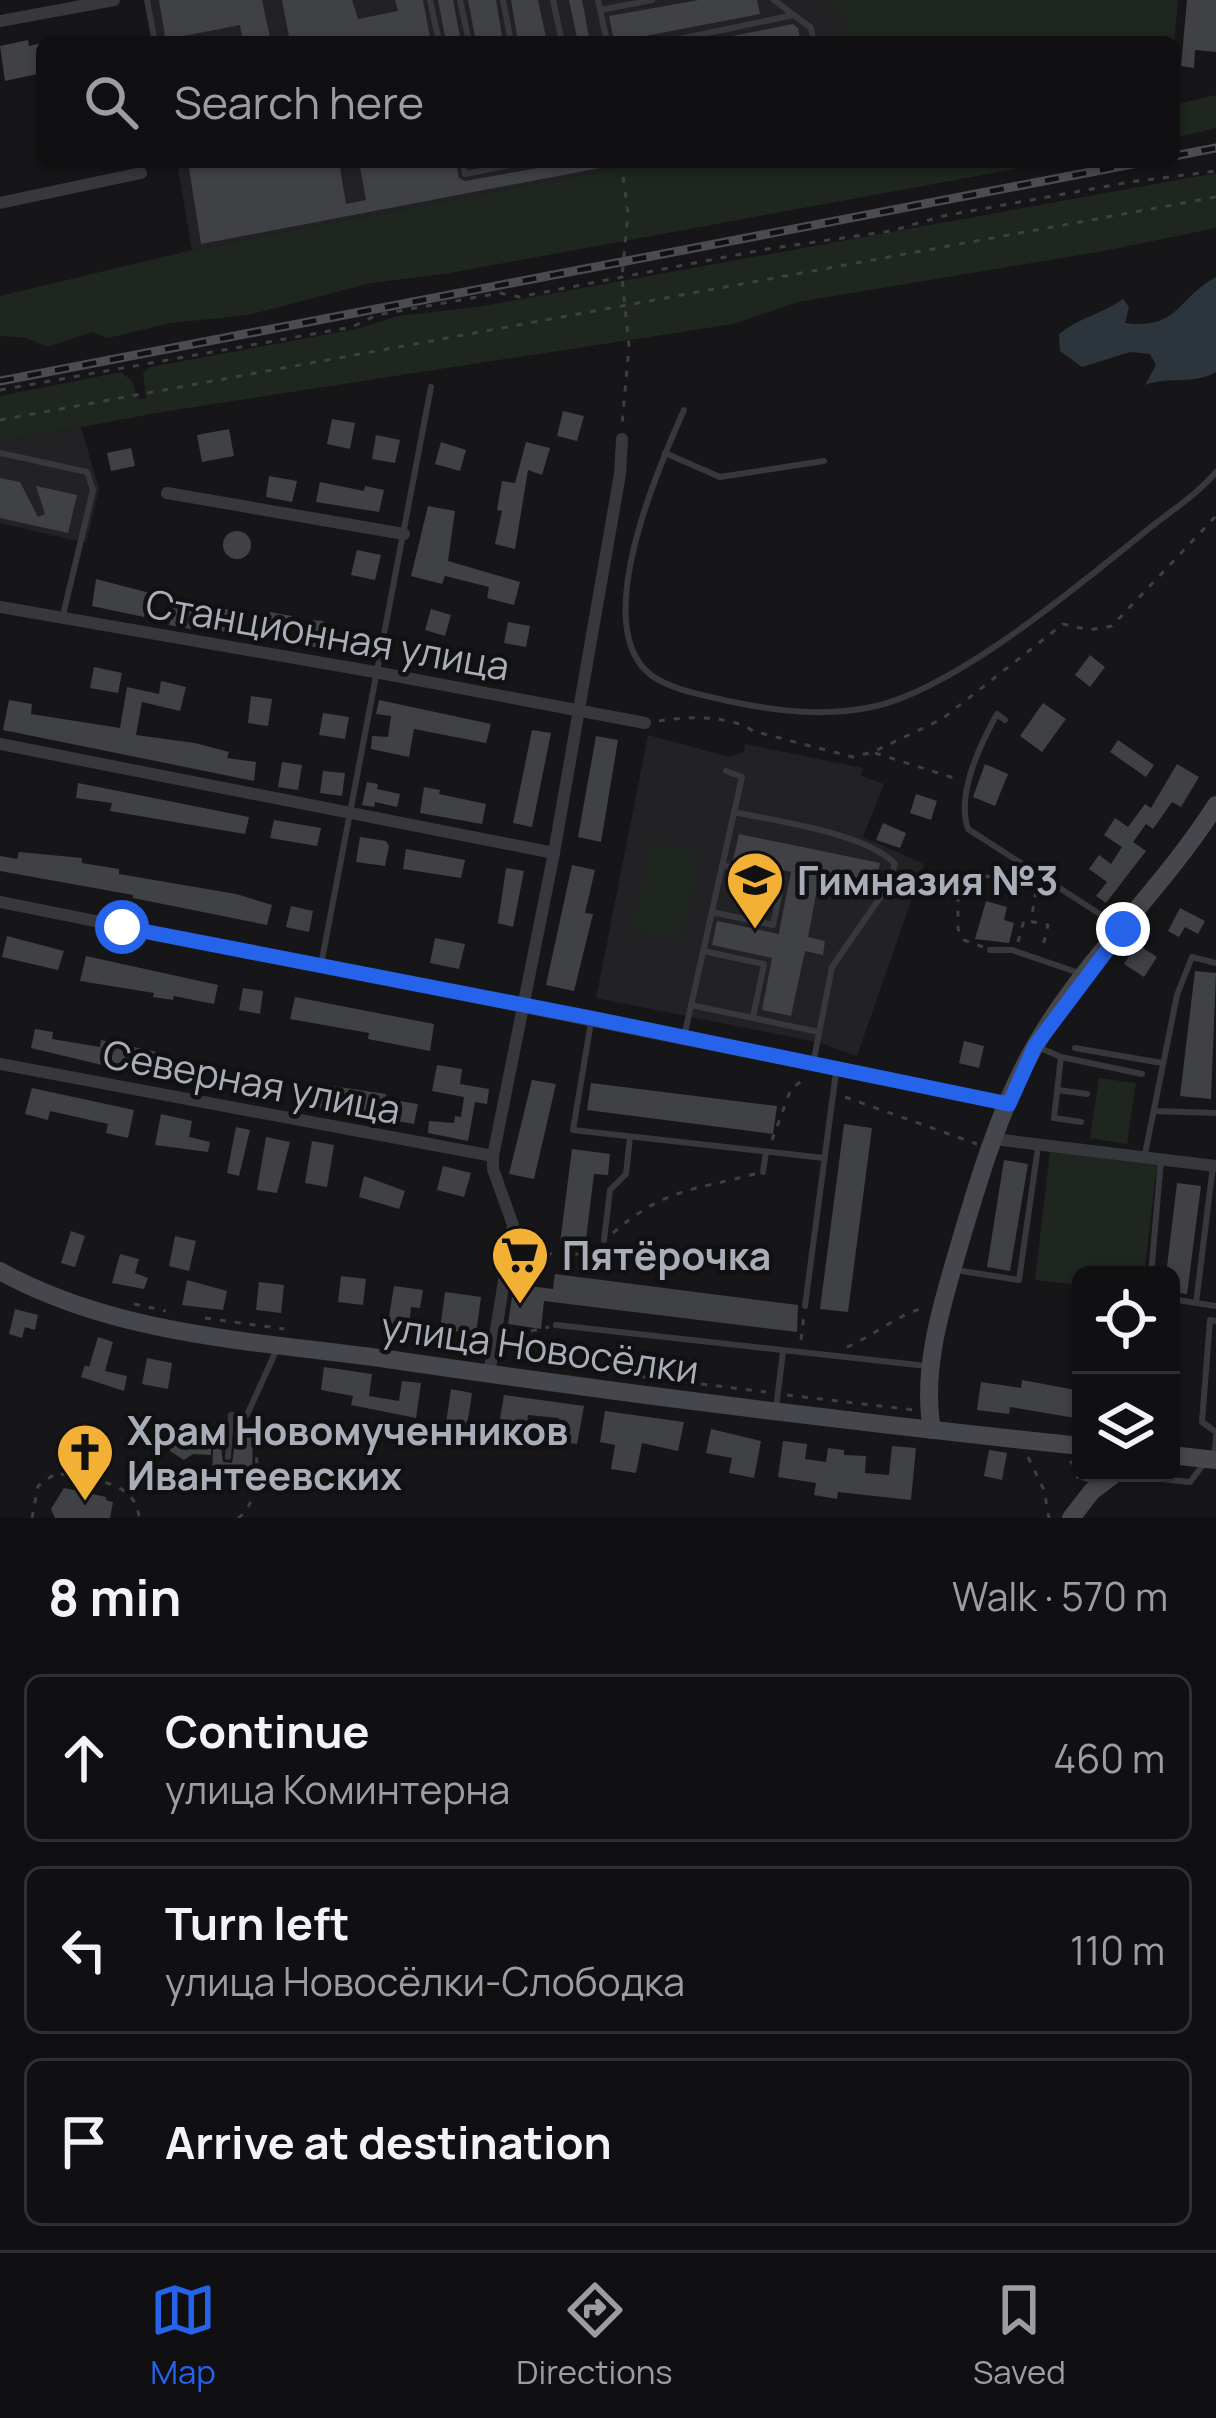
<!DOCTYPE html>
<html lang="en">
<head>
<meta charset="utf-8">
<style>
  body { margin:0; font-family:Manrope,sans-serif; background:#19191b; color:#f1f3f6 }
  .controls { position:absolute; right:36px; bottom:36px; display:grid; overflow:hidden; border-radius:18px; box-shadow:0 3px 9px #0004 }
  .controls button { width:108px; height:108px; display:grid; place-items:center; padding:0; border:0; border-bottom:3px solid #303032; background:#101012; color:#f1f3f6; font:60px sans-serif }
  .stop { position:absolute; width:36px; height:36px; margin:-27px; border:9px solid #2563eb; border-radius:50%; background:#fff }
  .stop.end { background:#2563eb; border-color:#fff; box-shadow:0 3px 12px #0008 }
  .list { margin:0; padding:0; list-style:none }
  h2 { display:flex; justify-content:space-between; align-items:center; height:156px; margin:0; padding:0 48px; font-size:51px }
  h2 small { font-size:39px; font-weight:400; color:#9c9d9f }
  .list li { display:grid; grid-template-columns:78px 1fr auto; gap:36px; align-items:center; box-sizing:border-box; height:168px; margin:0 24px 24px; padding:0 24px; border:3px solid #303032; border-radius:18px }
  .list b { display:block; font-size:45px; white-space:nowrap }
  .list p { margin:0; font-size:39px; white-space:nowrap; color:#9c9d9f }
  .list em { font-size:39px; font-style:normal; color:#9c9d9f }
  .icon { flex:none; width:66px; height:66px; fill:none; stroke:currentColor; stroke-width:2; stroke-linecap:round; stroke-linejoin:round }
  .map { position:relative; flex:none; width:1216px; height:1518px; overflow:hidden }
  .search { position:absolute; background:#101012; box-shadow:0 3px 9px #0004; left:36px; right:36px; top:36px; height:132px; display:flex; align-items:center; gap:30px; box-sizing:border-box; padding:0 42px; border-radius:18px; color:#9c9d9f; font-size:45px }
  .sheet { height:732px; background:#101012 }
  nav { display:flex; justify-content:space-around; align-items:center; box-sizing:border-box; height:168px; border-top:3px solid #303032; background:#101012; font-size:33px; color:#9c9d9f }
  nav a { display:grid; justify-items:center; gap:6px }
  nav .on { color:#2563eb }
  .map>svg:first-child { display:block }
</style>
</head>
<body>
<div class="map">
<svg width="1216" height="1518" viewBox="0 0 1216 1518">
  <rect width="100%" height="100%" fill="#161618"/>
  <g fill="#222225">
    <polygon points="149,0 819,0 845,20 847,42 157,42"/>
    <polygon points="177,162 648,162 192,250"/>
    <polygon points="81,427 99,489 86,543 0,523 0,442"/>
    <polygon points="648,735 730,757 744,752 745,744 863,768 861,776 884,784 863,837 924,864 857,1056 817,1042 596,998"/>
  </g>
  <g fill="#1e261f">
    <polygon points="819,0 1178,0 1174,45 847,42 845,20"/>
    <polygon points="1216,95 1216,128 1174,138 1174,105"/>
    <polygon points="648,162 1053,162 450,273 371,283 248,315 171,323 108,338 92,332 47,347 27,338 0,336 0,296 192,250"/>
    <polygon points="1216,173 1216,228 1104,251 798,302 733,324 162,412 0,442 0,396 121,372 132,381 138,399 146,399 143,373 150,367 356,329 398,316 483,306"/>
    <polygon points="651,842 700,853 681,940 632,929"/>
    <polygon points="1099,1078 1136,1083 1127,1144 1090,1138"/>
    <polygon points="1050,1151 1157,1165 1144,1275 1081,1275 1081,1285 1035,1280"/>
  </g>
  <path fill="#2c353c" d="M1216,277V372C1194,385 1168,376 1145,385L1156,365L1150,354L1130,352L1082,367L1060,351L1059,334C1078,318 1102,314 1123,299L1129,307L1125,323C1179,330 1177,298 1216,277Z"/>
  <g fill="#404145">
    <polygon points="159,0 262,0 271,42 243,42 240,25 184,36 185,42 166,42"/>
    <polygon points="282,0 352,0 358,19 398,11 395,0 423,0 431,42 290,42"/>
    <polygon points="438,0 453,0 461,42 446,42"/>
    <polygon points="468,0 496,0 503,42 476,42"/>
    <polygon points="511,0 538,0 547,42 518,42"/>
    <polygon points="569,0 582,0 590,42 578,42"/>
    <polygon points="699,0 757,0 760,14 614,42 609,16"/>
    <polygon points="1187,0 1216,0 1216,52 1195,50 1194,68 1181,66"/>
    <polygon points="793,24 798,28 801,42 702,42"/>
    <polygon points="28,40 29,46 42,43 42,73 5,81 0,46"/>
    <polygon points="188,162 339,162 346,204 366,200 359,162 456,162 459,178 465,181 572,162 605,162 605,167 201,244"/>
    <polygon points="563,411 584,416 577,441 557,436"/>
    <polygon points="332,419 355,423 350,449 327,444"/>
    <polygon points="229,429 234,456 202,462 197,435"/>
    <polygon points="376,435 400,440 395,463 372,459"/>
    <polygon points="441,442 466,450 460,471 435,464"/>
    <polygon points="526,442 550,448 542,475 528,470 515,549 495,544 502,511 497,510 502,481 515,483"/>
    <polygon points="131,448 135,466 111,471 107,453"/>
    <polygon points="269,476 297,481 292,502 266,497"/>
    <polygon points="0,478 20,482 38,517 45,514 36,486 77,495 68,533 0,518"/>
    <polygon points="320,482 364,491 365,486 384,490 379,512 316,502"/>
    <polygon points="428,506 455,511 448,561 520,582 514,605 487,598 489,587 445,576 442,584 411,576"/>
    <circle cx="237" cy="545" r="14"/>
    <polygon points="357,550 381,555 375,580 351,575"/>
    <polygon points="96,579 150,593 144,617 92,606"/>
    <polygon points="175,599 245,613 240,635 192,625 191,629 169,625"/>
    <polygon points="431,609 451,615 445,636 425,630"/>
    <polygon points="270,612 292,616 288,640 266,635"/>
    <polygon points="311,620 324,621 323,625 331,627 327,649 307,646"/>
    <polygon points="508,622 530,626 526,647 504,643"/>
    <polygon points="1090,655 1105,667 1090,687 1075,675"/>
    <polygon points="94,667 122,673 118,693 90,688"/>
    <polygon points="161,681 186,687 180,711 142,702 136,735 195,743 229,752 227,758 256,762 254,781 3,730 9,700 32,704 31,714 120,728 127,687 159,694"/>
    <polygon points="251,696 272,699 268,726 248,723"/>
    <polygon points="379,700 491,724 486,743 414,729 409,757 371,749 372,736 388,737 391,716 376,714"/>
    <polygon points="1043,703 1066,719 1042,752 1020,736"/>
    <polygon points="323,713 349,717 345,739 319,735"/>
    <polygon points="532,730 551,733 532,827 513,823"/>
    <polygon points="596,736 618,740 601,842 578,837"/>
    <polygon points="1118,740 1154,765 1146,777 1110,752"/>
    <polygon points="282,762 302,765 298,790 278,787"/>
    <polygon points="985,764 1008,774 995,806 973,797"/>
    <polygon points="1177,764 1199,777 1181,807 1172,802 1153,829 1146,824 1133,842 1146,851 1106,903 1096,896 1107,882 1089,869 1099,855 1111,864 1122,847 1104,835 1115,818 1128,827 1145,804 1151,808"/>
    <polygon points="323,771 345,773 342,796 320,793"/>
    <polygon points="367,782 378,784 377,789 400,794 397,807 375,802 374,807 362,805"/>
    <polygon points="78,783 249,817 245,834 110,811 112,803 76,798"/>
    <polygon points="424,787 440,790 439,794 486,804 482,824 420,813"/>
    <polygon points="916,794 937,801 931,820 910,813"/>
    <polygon points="274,820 321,828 317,846 270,838"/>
    <polygon points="883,823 906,833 900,848 876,840"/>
    <polygon points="739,834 880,863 874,890 819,879 808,937 825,941 823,955 805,951 791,1016 762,1010 772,958 712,945 717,921 779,934 780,927 791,872 733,860"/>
    <polygon points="360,837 386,841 389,846 385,866 356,862"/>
    <polygon points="406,849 465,860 461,878 403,869"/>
    <polygon points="19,852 82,858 82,863 119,869 119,874 236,894 272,905 267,925 133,898 133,895 0,871 0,856 17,859"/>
    <polygon points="572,865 595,870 585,913 593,914 574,991 546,985"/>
    <polygon points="506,868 524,871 513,927 498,923"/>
    <polygon points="986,901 1007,907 1004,920 1014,923 1009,943 975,939"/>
    <polygon points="291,906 313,911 309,932 286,927"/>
    <polygon points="1180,908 1205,921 1198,934 1185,927 1179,937 1168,931"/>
    <polygon points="7,936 64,951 58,970 2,957"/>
    <polygon points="435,938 465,944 459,969 430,963"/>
    <polygon points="1137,944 1157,957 1144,977 1124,964"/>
    <polygon points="86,956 218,985 214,1004 174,996 173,1000 153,997 154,993 80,981"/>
    <polygon points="1195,971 1216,973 1211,1099 1180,1096"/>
    <polygon points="243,988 263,991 260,1014 239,1010"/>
    <polygon points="295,997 434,1024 430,1051 368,1039 369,1033 290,1019"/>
    <polygon points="35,1029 53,1032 52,1039 100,1047 101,1040 157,1052 152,1077 31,1048"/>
    <polygon points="964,1041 984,1046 979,1068 959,1063"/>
    <polygon points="180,1062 203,1066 199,1086 176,1081"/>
    <polygon points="437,1065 462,1069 460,1084 489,1089 487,1104 475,1102 468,1141 428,1133 429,1121 454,1123 455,1116 461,1117 464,1097 432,1091"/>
    <polygon points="532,1080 556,1084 534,1179 509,1174"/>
    <polygon points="591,1083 777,1106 773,1134 587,1110"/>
    <polygon points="319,1084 386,1094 386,1099 418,1104 414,1124 316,1107"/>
    <polygon points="32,1088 134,1110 128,1138 106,1133 108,1124 50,1111 48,1120 25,1114"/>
    <polygon points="161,1114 192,1121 189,1137 210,1142 208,1152 155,1145"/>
    <polygon points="844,1124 872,1128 848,1312 820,1309"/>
    <polygon points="236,1127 250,1130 239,1176 227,1173"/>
    <polygon points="266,1137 290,1142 277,1193 257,1190"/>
    <polygon points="312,1141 334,1145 327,1187 305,1183"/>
    <polygon points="572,1149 610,1154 608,1175 594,1174 585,1247 560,1243"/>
    <polygon points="1004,1160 1028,1164 1010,1271 987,1267"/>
    <polygon points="443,1166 471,1173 464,1197 437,1190"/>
    <polygon points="364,1176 405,1191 399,1209 359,1197"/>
    <polygon points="1177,1183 1201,1186 1187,1294 1171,1292 1171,1275 1166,1275"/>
    <polygon points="71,1231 85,1236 75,1267 61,1263"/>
    <polygon points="175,1236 196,1241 189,1271 169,1266"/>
    <polygon points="120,1254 139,1259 135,1273 148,1278 144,1289 112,1283"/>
    <polygon points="555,1274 798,1305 797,1332 544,1301 541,1329 508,1324 514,1284 553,1289"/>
    <polygon points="341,1276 366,1279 363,1305 338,1302"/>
    <polygon points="187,1280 227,1291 223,1310 182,1305"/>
    <polygon points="259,1282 284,1285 281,1313 256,1310"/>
    <polygon points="394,1286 423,1290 420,1308 411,1307 409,1326 388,1323"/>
    <polygon points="445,1292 481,1297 476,1334 440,1329"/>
    <polygon points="15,1309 38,1315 35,1330 25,1327 22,1338 9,1334"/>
    <polygon points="98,1337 113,1342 105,1371 127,1376 124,1391 81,1377 85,1365 89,1367"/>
    <polygon points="147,1358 172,1363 168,1389 142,1384"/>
    <polygon points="324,1367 372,1374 369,1396 399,1401 402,1381 421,1383 416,1418 351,1405 353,1396 321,1390"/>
    <polygon points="1022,1380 1081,1391 1081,1419 1010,1407 1009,1414 977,1410 981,1382 1021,1388"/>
    <polygon points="451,1389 472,1393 467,1426 446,1423"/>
    <polygon points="504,1395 584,1406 577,1444 556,1441 559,1418 528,1415 527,1423 500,1419"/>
    <polygon points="605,1411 684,1422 678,1451 642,1443 636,1473 611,1469 615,1445 600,1442"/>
    <polygon points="711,1429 761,1441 754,1478 729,1473 732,1458 706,1453"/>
    <polygon points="237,1431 253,1432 252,1478 212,1477 213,1447 221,1447 223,1462 232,1463"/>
    <polygon points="187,1437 194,1442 211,1443 211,1455 193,1454 184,1460 170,1451 171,1441"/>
    <polygon points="783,1441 807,1444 805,1459 826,1462 828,1448 844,1450 844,1455 866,1456 865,1473 889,1475 892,1446 916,1448 911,1500 838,1492 837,1499 814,1495 816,1483 778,1477"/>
    <polygon points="989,1450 1007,1453 1002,1480 984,1476"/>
    <polygon points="64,1488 106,1497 106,1500 113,1502 110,1518 55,1518 51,1509"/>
  </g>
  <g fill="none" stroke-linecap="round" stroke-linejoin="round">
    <g stroke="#3d3f44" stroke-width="3" stroke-dasharray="6 9" stroke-linecap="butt">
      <polyline points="621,162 628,213 622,277 629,346 622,425"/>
      <polyline points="0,390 352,327 377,315 500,293 519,297 767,249 891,231 943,216 1130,182 1216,171"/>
      <polyline points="0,420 1216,197"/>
      <path d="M659,721C687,716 730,715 753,731L853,757L873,752L942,719L1063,624L1089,630L1112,626L1216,516"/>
      <polyline points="875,753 957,779"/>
      <polyline points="957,876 958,896"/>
      <polyline points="1018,942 1024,920 1048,925 1042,951"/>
      <polyline points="983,947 964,940 958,929 958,898 972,887 974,874 1037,885 1031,921"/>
      <polyline points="845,1097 977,1144"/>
      <polyline points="772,1140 791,1089 807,1077"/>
      <path d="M613,1233C663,1189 694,1190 755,1174"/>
      <polyline points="518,1266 555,1252 588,1255 600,1250"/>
      <polyline points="134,1304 166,1311"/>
      <polyline points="205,1318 284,1329"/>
      <polyline points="531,1331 549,1327"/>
      <polyline points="801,1340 804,1314"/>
      <path d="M847,1347C873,1336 896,1316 923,1308"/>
      <polyline points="597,1371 766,1392"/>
      <polyline points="787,1395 915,1410"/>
      <polyline points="1028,1457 1044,1490 1049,1518"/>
      <polyline points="1070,1461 1078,1470 1077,1485"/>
      <path d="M32,1518L38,1486L56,1473C86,1480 136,1478 139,1518"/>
      <path d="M238,1518C264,1501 255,1446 256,1418"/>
    </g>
    <g stroke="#37383d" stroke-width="6">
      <polyline points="147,0 155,42"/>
      <polyline points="430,0 439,42"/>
      <polyline points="460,0 469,42"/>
      <polyline points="503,0 511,42"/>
      <polyline points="553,0 562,42"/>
      <polyline points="598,0 607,42"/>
      <polyline points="774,0 811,28 814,42"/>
      <polyline points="600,10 652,0"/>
      <polyline points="665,42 794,15"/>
      <polyline points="463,162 465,174 525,162"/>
      <path d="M684,410C659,466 588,627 651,675C671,690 704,695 728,701C776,711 824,717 872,707C955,690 1080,584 1146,531C1169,512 1197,495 1216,472"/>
      <polyline points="0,453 87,472 93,490 63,615"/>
      <polyline points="665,453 720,477 824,461"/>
      <path d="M1005,720L997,714C980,745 956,794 968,829L1120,927"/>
      <path d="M734,812C775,821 867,833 895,864L886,889L832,967L813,1064"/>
      <polyline points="712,912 773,925 783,878 722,865"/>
      <polyline points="990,950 1012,950 1082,974"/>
      <polyline points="703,951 764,964 753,1017"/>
      <polyline points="321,965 431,387"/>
      <polyline points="691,1005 819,1032"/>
      <polyline points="591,1022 573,1130 824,1158"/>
      <polyline points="684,1037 742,777 726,771"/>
      <polyline points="1038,1047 1061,1057 1142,1074"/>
      <polyline points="1075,1048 1162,1063"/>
      <polyline points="1061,1057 1054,1118 1081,1122"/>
      <polyline points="1058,1090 1087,1094"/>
      <polyline points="1154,1111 1216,1113"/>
      <polyline points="1145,1154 1177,995 1192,957 1216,963"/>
      <polyline points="763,1172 766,1152"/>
      <polyline points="604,1240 610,1190 626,1174 630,1137"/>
      <polyline points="956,1270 1019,1280 1038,1147"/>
      <polyline points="1151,1275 1161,1160"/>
      <polyline points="1171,1299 1216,1306"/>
      <polyline points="1196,1303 1213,1166"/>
      <polyline points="805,1306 836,1072"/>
      <polyline points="1216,1321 1210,1320 1202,1422 1216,1432"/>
      <polyline points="556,1325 927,1366"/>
      <polyline points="776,1408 783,1352"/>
      <polyline points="228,1457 231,1415 247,1415 276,1351"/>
      <polyline points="1214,1457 1216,1437"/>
      <polyline points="1122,1475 1190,1482 1206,1461"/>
    </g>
    <g stroke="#37383d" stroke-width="12">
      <polyline points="0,21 114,0"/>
      <polyline points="0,203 141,173"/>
      <polyline points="167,493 404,534"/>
      <polyline points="0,607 375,672 645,723"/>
      <polyline points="0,744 554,853"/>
      <polyline points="0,902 1008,1104"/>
      <polyline points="0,1064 493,1156"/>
      <polyline points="994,1139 1216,1166"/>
      <polyline points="489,1374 513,1225 493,1169 493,1156 554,853 620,474 622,439"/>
    </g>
    <g stroke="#45474d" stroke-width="18">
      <path d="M0,1271C117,1336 257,1341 387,1359C618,1393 849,1422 1081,1446"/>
      <path d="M932,1430C922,1374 939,1314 955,1260C976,1188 998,1111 1035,1046C1085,959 1162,890 1216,805"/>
      <polyline points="1171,1455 1216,1460"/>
      <polyline points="1071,1518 1092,1491 1116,1473"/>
    </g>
    <defs>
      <g id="rail">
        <polyline points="1174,156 1216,148"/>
        <polyline points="0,381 1143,162"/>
      </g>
    </defs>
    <use href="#rail" stroke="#4a4c52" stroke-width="9"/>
    <use href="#rail" stroke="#111113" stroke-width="4.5" stroke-dasharray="14" stroke-linecap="butt"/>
  </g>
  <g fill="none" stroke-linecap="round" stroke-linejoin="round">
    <polyline stroke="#2563eb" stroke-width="15" points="122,927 591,1018 1009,1104 1035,1046 1123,929"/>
  </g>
  <defs>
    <symbol id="school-pin" viewBox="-11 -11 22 30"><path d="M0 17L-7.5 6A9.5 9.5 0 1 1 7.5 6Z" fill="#f2b134" stroke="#111113"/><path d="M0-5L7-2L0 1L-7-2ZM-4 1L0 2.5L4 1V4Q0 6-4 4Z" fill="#111"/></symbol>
    <symbol id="supermarket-pin" viewBox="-11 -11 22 30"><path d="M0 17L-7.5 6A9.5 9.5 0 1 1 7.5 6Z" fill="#f2b134" stroke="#111113"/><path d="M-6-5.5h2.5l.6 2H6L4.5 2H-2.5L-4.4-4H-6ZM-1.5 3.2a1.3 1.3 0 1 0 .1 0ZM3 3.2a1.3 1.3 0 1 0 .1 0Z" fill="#111"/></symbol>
    <symbol id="church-pin" viewBox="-11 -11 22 30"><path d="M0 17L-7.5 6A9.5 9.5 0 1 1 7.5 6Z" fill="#f2b134" stroke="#111113"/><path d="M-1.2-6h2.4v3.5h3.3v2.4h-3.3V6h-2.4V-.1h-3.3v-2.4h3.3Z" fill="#111"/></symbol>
  </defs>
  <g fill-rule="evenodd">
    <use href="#school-pin" x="722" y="847" width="66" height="90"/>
    <use href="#supermarket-pin" x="487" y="1222" width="66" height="90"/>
    <use href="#church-pin" x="52" y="1419" width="66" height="90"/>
  </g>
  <g text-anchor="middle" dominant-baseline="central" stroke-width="9" stroke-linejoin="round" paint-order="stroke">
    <g font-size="39" fill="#a8adb8" stroke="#111113">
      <text transform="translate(328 634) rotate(10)">Станционная улица</text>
      <text transform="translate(252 1081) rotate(11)">Северная улица</text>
      <text transform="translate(540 1347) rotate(8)">улица Новосёлки</text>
    </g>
    <g font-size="39" font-weight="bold" fill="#a8adb8" stroke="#111113" text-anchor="start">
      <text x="797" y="880">Гимназия №3</text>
      <text x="562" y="1255">Пятёрочка</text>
      <text x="127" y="1430">Храм Новомученников<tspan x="127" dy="45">Ивантеевских</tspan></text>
    </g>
  </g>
</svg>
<div class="controls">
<button><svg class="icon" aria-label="locate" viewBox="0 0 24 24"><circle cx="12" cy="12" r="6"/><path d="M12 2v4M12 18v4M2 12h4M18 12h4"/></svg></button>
<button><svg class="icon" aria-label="layers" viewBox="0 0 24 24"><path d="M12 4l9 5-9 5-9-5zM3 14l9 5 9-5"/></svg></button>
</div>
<div class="stop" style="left:122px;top:927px"></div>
<div class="stop end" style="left:1123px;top:929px"></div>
<div class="search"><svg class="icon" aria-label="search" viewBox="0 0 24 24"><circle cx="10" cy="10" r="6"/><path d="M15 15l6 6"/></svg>Search here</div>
</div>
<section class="sheet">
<h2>8 min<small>Walk · 570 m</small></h2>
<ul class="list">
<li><svg class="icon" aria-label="ahead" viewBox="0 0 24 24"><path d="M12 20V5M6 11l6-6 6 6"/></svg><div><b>Continue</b><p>улица Коминтерна</p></div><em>460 m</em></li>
<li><svg class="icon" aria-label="left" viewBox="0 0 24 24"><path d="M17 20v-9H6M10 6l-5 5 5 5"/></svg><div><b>Turn left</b><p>улица Новосёлки-Слободка</p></div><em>110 m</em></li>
<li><svg class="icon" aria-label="arrive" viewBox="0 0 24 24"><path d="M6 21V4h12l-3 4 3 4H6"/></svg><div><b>Arrive at destination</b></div></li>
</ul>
</section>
<nav>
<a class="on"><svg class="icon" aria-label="map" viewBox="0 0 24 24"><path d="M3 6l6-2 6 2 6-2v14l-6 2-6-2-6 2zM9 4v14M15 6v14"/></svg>Map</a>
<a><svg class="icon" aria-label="directions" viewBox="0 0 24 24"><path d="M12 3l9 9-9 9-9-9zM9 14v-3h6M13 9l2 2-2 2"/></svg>Directions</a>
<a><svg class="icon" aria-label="saved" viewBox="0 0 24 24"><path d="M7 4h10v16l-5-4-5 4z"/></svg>Saved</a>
</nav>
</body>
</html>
